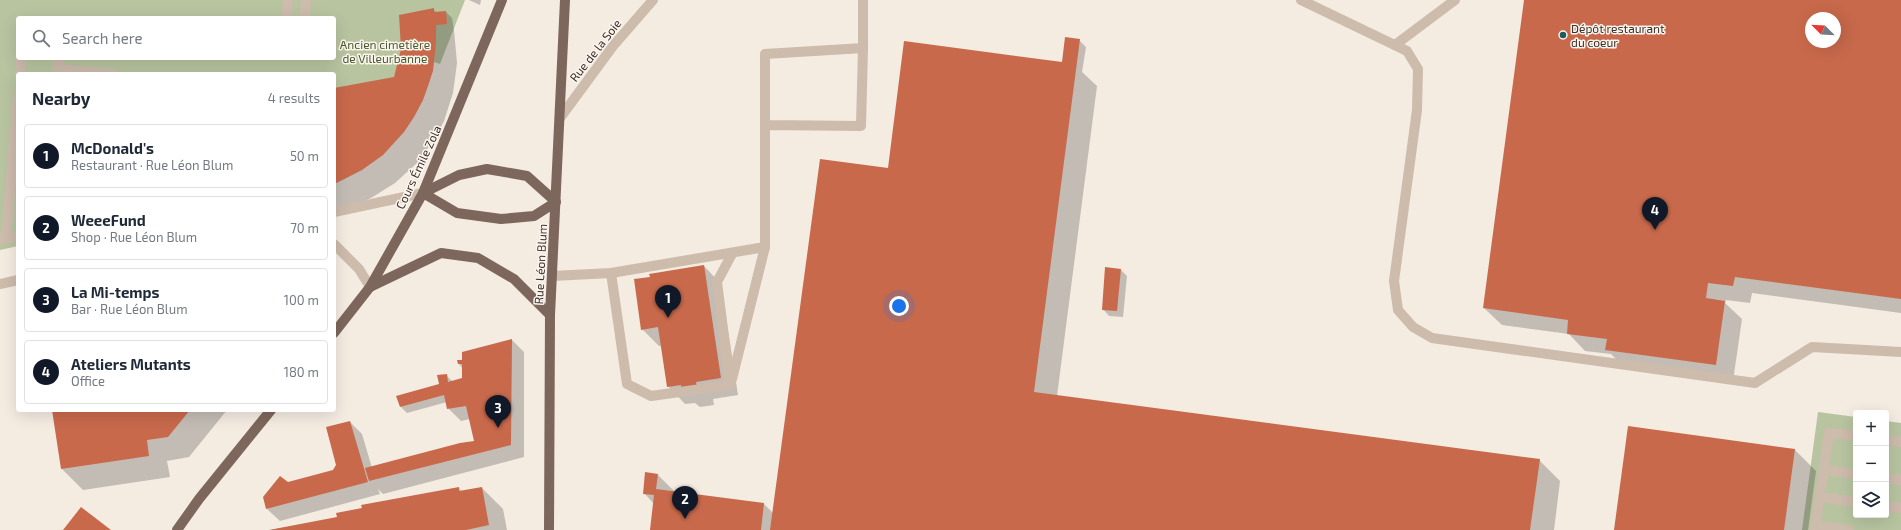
<!DOCTYPE html>
<html lang="en">
<head>
<meta charset="utf-8">
<style>
  body { margin:0; font-family:"Exo 2",sans-serif; background:#f2f2f3; color:#1f2937 }
  .controls { position:absolute; right:12px; bottom:12px; display:grid; overflow:hidden; border-radius:4px; box-shadow:0 4px 16px #0002 }
  .controls button { width:36px; height:36px; display:grid; place-items:center; padding:0; border:0; border-bottom:1px solid #e0e1e3; background:#fff; color:#1f2937; font:20px sans-serif }
  .compass { position:absolute; left:1805px; top:12px; width:36px; height:36px; border-radius:50%; background:#fff; box-shadow:0 4px 16px #0002; rotate:294deg }
  .you { position:absolute; left:899px; top:306px; width:14px; height:14px; margin:-10px; border:3px solid #fff; border-radius:50%; background:#1a73e8; box-shadow:0 0 0 6px #1a73e833 }
  .badge { display:grid; place-items:center; width:26px; height:26px; border-radius:50%; background:#111827; color:#fff; font-size:13px; font-weight:700 }
  .pin { position:absolute; translate:-50% -33px; filter:drop-shadow(0 1px 2px #0008) }
  .pin::after { content:''; position:absolute; top:21px; width:14px; height:12px; background:inherit; clip-path:polygon(0 0,100% 0,50% 100%) }
  .list { margin:0; padding:0; list-style:none }
  h2 { display:flex; justify-content:space-between; align-items:center; height:52px; margin:0; padding:0 16px; font-size:17px }
  h2 small { font-size:13px; font-weight:400; color:#747a83 }
  .list li { display:grid; grid-template-columns:26px 1fr auto; gap:12px; align-items:center; box-sizing:border-box; height:64px; margin:0 8px 8px; padding:0 8px; border:1px solid #e0e1e3; border-radius:4px }
  .list b { display:block; font-size:15px; white-space:nowrap }
  .list p { margin:0; font-size:13px; white-space:nowrap; color:#747a83 }
  .list em { font-size:13px; font-style:normal; color:#747a83 }
  .icon { flex:none; width:22px; height:22px; fill:none; stroke:currentColor; stroke-width:2; stroke-linecap:round; stroke-linejoin:round }
  .map { position:relative; flex:none; width:1901px; height:530px; overflow:hidden }
  .search { position:absolute; background:#fff; box-shadow:0 4px 16px #0002; left:16px; top:16px; width:320px; height:44px; display:flex; align-items:center; gap:10px; box-sizing:border-box; padding:0 14px; border-radius:4px; color:#747a83; font-size:15px }
  .panel { position:absolute; background:#fff; box-shadow:0 4px 16px #0002; left:16px; top:72px; width:320px; height:340px; border-radius:4px }
  .map>svg:first-child { display:block }
</style>
</head>
<body>
<div class="map">
<svg width="1901" height="530" viewBox="0 0 1901 530">
  <rect width="100%" height="100%" fill="#f4ebe1"/>
  <g fill="#b8c4a0" fill-rule="evenodd">
    <path d="M0,0H465L440,64L434,62C424,119 387,161 334,184V74H18V246L0,250ZM18,18H334V58H18Z"/>
    <polygon points="1818,412 1856,417 1856,515 1886,515 1886,421 1901,423 1901,530 1802,530"/>
  </g>
  <g fill="#0003" fill-rule="evenodd">
    <polygon points="469,0 481,0 480,5"/>
    <path d="M1525,0H1901V313L1752,293L1750,303L1726,300L1725,303L1742,319L1733,381L1624,367L1611,354L1585,351L1569,334L1502,325L1484,308ZM1811,18H1835V42H1811Z"/>
    <polygon points="433,9 437,13 446,12 452,18 454,30 457,63 453,93 444,121 435,138 417,163 395,183 371,198 356,205 334,210 334,89 395,78"/>
    <polygon points="1079,40 1086,47 1082,72 1097,86 1057,396 1539,460 1560,481 1554,530 651,530 654,504 644,493 658,475 675,492 764,504 774,514 888,169 1065,64"/>
    <polygon points="704,266 721,284 738,395 713,399 714,405 700,407 695,403 685,404 668,386 662,346 659,346 642,329 651,278"/>
    <polygon points="1121,270 1127,276 1123,317 1109,316 1103,309"/>
    <polygon points="512,340 524,352 524,457 383,494 378,489 380,494 280,521 267,509 288,483 334,471 350,422 362,434 372,468 475,442 470,419 461,421 448,408 447,402 407,413 401,407 440,385 446,375 453,382 463,379 463,369 459,364"/>
    <polygon points="53,410 227,410 189,457 167,461 170,477 83,490 62,469"/>
    <polygon points="1795,450 1816,471 1808,530 1615,530"/>
    <polygon points="459,488 462,492 482,488 503,509 507,530 270,530 339,518"/>
  </g>
  <g fill="#c8694b" fill-rule="evenodd">
    <path d="M1524,0H1901V299L1735,277L1733,286L1708,283L1706,298L1725,301L1716,365L1605,350L1607,339L1567,334L1568,320L1483,308ZM1811,18H1835V42H1811Z"/>
    <polygon points="434,8 434,12 446,11 447,24 436,25 436,42 433,71 423,100 414,117 404,132 383,155 362,170 334,184 334,88 394,77 401,49 399,15"/>
    <polygon points="1065,37 1080,39 1034,392 1540,459 1530,530 770,530 820,159 888,168 904,41 1062,62"/>
    <polygon points="704,265 721,378 696,382 697,388 681,390 681,385 667,387 658,327 641,330 634,279 650,277 649,274"/>
    <polygon points="1105,267 1121,269 1117,311 1102,310"/>
    <polygon points="512,339 511,445 369,481 365,468 460,443 474,441 466,406 447,409 444,395 400,407 396,396 439,384 437,375 447,374 448,382 462,378 462,364 458,364 457,360 462,360 462,352"/>
    <polygon points="52,410 190,410 168,437 147,440 149,456 61,469"/>
    <polygon points="350,421 368,482 266,509 263,497 280,476 288,482 333,470 336,465 326,427"/>
    <polygon points="1628,426 1795,449 1784,530 1614,530"/>
    <polygon points="645,472 658,474 656,489 764,503 761,530 650,530 654,495 643,494"/>
    <polygon points="459,487 459,491 482,487 489,525 466,530 269,530 337,517 336,513 362,508 361,505"/>
    <polygon points="81,507 111,530 63,530"/>
  </g>
  <g fill="none" stroke-linecap="round" stroke-linejoin="round">
    <g stroke="#cdbbac" stroke-width="10">
      <polyline points="1301,0 1407,51 1418,69 1417,110 1394,281 1398,310 1413,327 1432,338 1755,383 1812,347 1901,352"/>
      <polyline points="287,13 288,0"/>
      <polyline points="305,14 306,0"/>
      <polyline points="1395,45 1455,0"/>
      <polyline points="863,48 863,0"/>
      <polyline points="58,69 112,74"/>
      <polyline points="20,74 21,58"/>
      <polyline points="58,74 59,58"/>
      <polyline points="560,118 613,46 653,0"/>
      <polyline points="334,212 423,193"/>
      <polyline points="6,238 18,96"/>
      <polyline points="0,240 18,236"/>
      <polyline points="334,244 359,269 370,287"/>
      <polyline points="611,273 627,384 651,396 730,385 717,282 732,254"/>
      <polyline points="552,276 611,273 765,247 765,54 863,48 861,126 765,125"/>
      <polyline points="0,284 18,280"/>
      <polyline points="732,379 765,247"/>
      <polyline points="1886,440 1901,442"/>
      <polyline points="1824,470 1856,474"/>
      <polyline points="1886,478 1901,480"/>
      <polyline points="1820,497 1856,502"/>
      <polyline points="1886,506 1901,508"/>
      <polyline points="1816,526 1849,530"/>
      <polyline points="1815,530 1829,433 1856,436"/>
    </g>
    <g stroke="#7d675c" stroke-width="10">
      <polygon points="487,169 527,176 556,202 534,216 501,219 457,213 423,193 459,175"/>
      <polyline points="370,287 441,253 478,258 514,279 550,315"/>
      <polyline points="334,333 370,287 423,193 502,0"/>
      <polyline points="177,530 199,499 271,410"/>
      <polyline points="549,530 550,315 565,0"/>
    </g>
  </g>
  <circle fill="#1f5a5e" stroke="#fbf5ee" stroke-width="1.5" cx="1563" cy="35" r="4"/>
  <g text-anchor="middle" dominant-baseline="central" stroke-width="3" stroke-linejoin="round" paint-order="stroke">
    <g font-size="12" fill="#3b302b" stroke="#fbf5ee" text-anchor="start">
      <text x="1571" y="28">Dépôt restaurant<tspan x="1571" dy="14">du coeur</tspan></text>
    </g>
    <g font-size="12" fill="#4a5a2e" stroke="#fbf5ee">
      <text x="385" y="44">Ancien cimetière<tspan x="385" dy="14">de Villeurbanne</tspan></text>
    </g>
    <g font-size="12" fill="#3b302b" stroke="#fbf5ee">
      <text transform="translate(595 50) rotate(-52)">Rue de la Soie</text>
      <text transform="translate(418 167) rotate(-65)">Cours Émile Zola</text>
      <text transform="translate(540 264) rotate(-87)">Rue Léon Blum</text>
    </g>
  </g>
</svg>
<div class="controls">
<button>+</button>
<button>−</button>
<button><svg class="icon" aria-label="layers" viewBox="0 0 24 24"><path d="M12 4l9 5-9 5-9-5zM3 14l9 5 9-5"/></svg></button>
</div>
<svg class="compass" viewBox="-18 -18 36 36"><path d="M0-13l5 13h-10z" fill="#e53935"/><path d="M0 13l5-13h-10z" fill="#747a83"/></svg>
<div class="you"></div>
<div class="pin badge" style="left:668px;top:318px">1</div>
<div class="pin badge" style="left:685px;top:519px">2</div>
<div class="pin badge" style="left:498px;top:428px">3</div>
<div class="pin badge" style="left:1655px;top:230px">4</div>
<div class="search"><svg class="icon" aria-label="search" viewBox="0 0 24 24"><circle cx="10" cy="10" r="6"/><path d="M15 15l6 6"/></svg>Search here</div>
<section class="panel">
<h2>Nearby<small>4 results</small></h2>
<ul class="list">
<li><span class="badge">1</span><div><b>McDonald's</b><p>Restaurant · Rue Léon Blum</p></div><em>50 m</em></li>
<li><span class="badge">2</span><div><b>WeeeFund</b><p>Shop · Rue Léon Blum</p></div><em>70 m</em></li>
<li><span class="badge">3</span><div><b>La Mi-temps</b><p>Bar · Rue Léon Blum</p></div><em>100 m</em></li>
<li><span class="badge">4</span><div><b>Ateliers Mutants</b><p>Office</p></div><em>180 m</em></li>
</ul>
</section>
</div>
</body>
</html>
